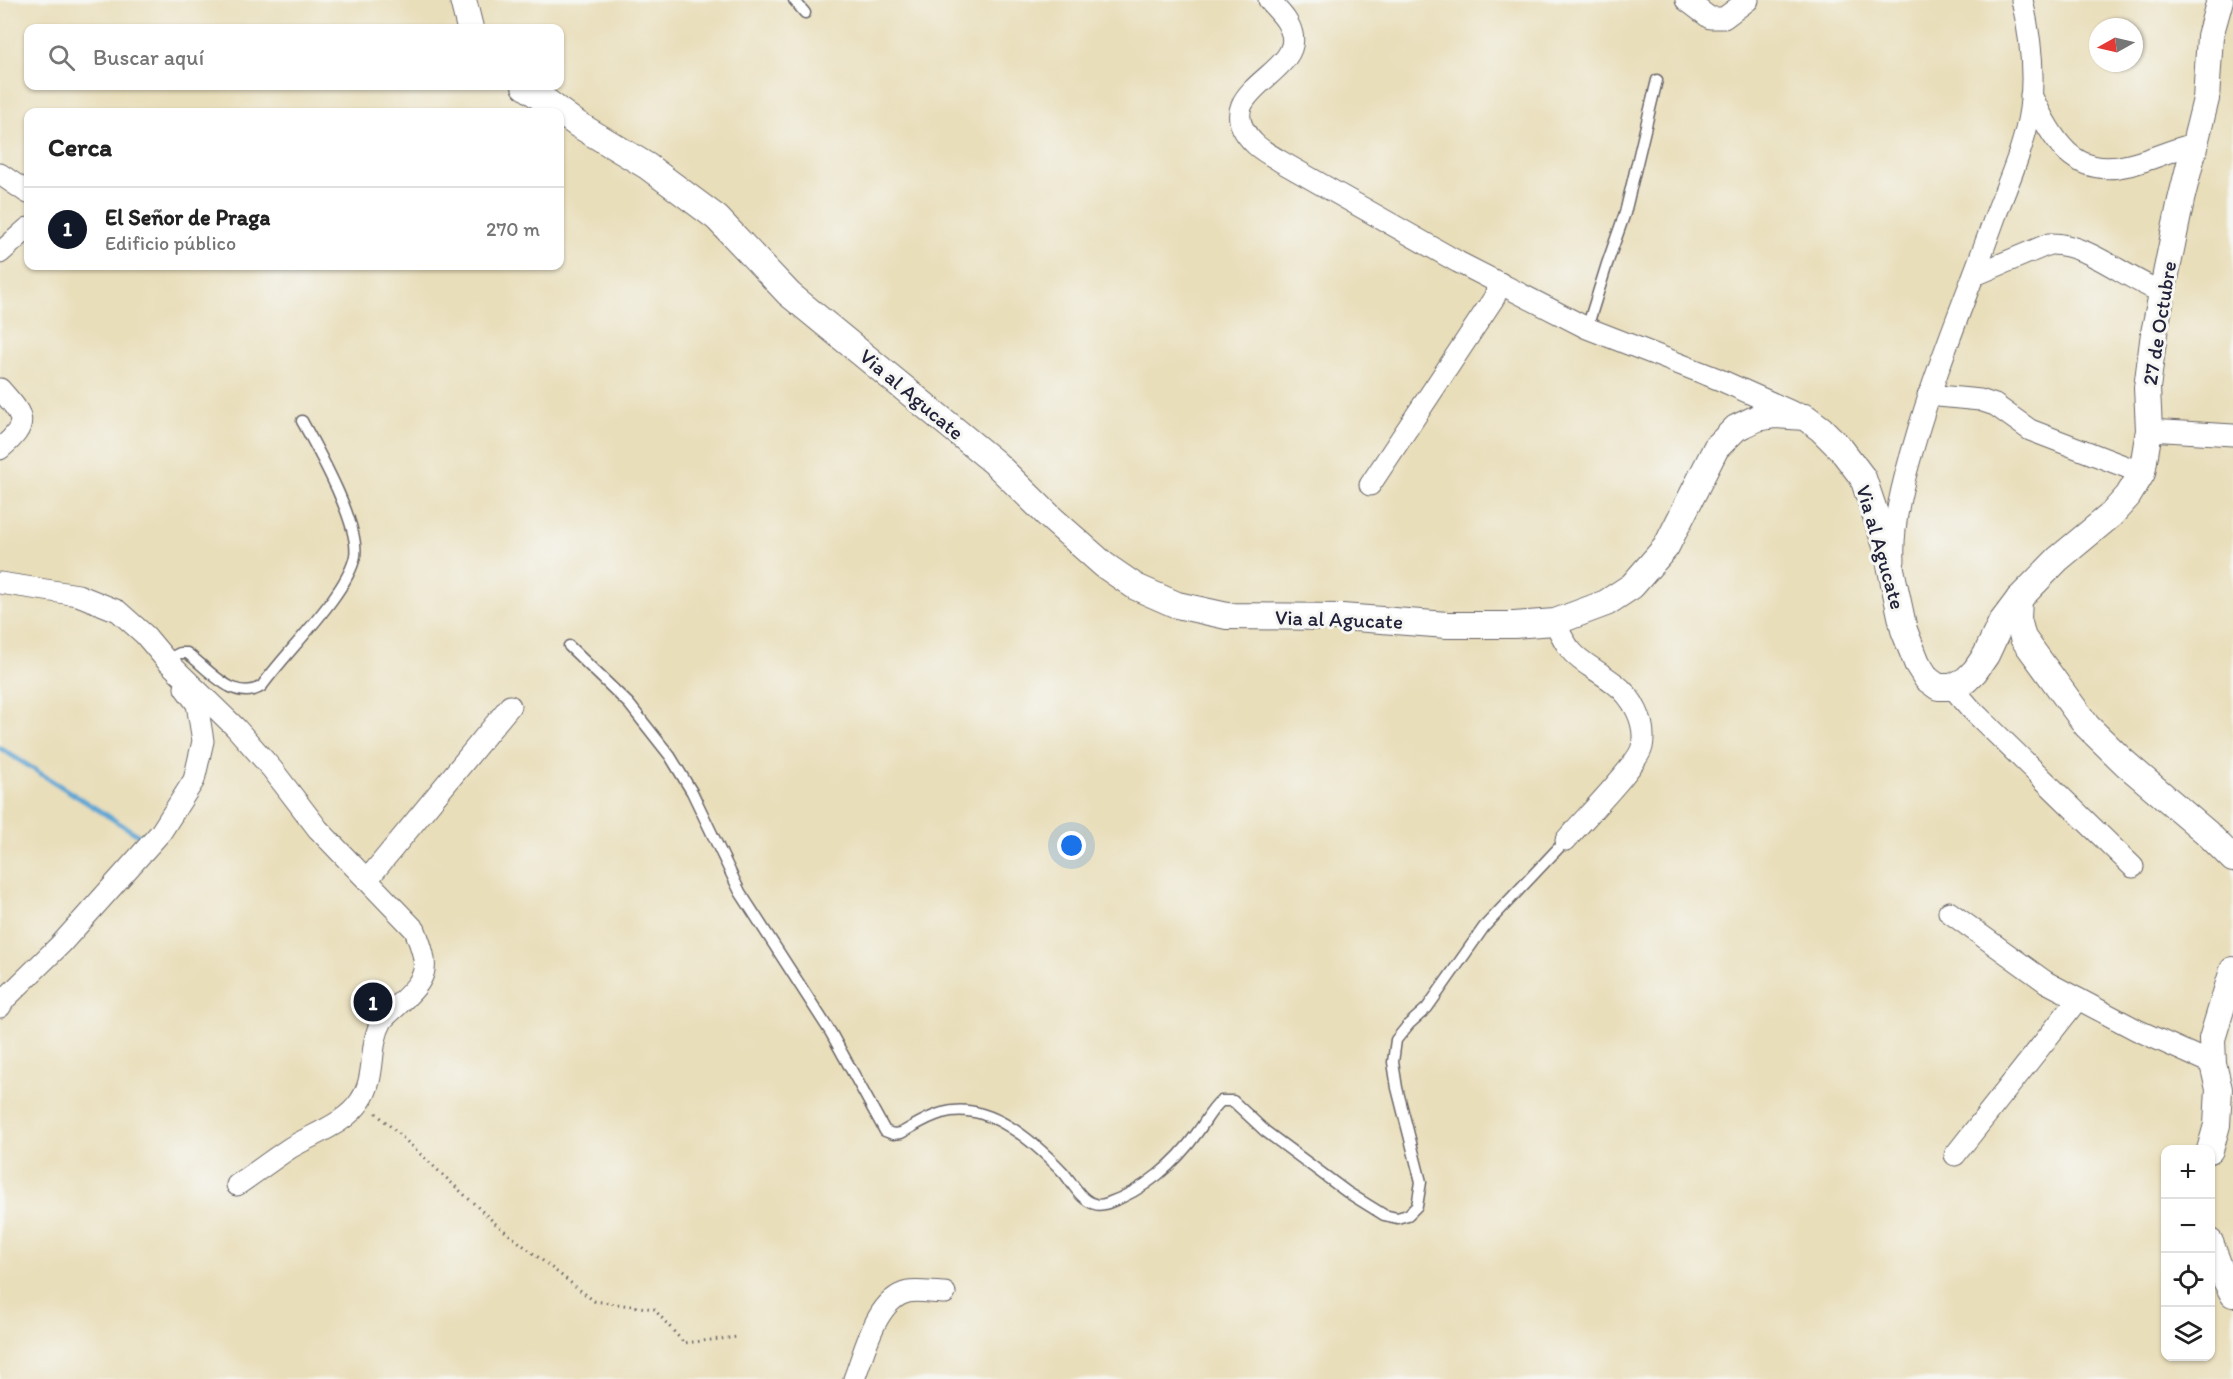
<!DOCTYPE html>
<html lang="es">
<head>
<meta charset="utf-8">
<style>
  body { margin:0; font-family:Itim,sans-serif; background:#f6f6f6; color:#222 }
  .controls { position:absolute; right:18px; bottom:18px; display:grid; overflow:hidden; border-radius:12px; box-shadow:0 2px 4px #0004 }
  .controls button { width:54px; height:54px; display:grid; place-items:center; padding:0; border:0; border-bottom:2px solid #e0e0e0; background:#fff; color:#222; font:30px sans-serif }
  .compass { position:absolute; left:2089px; top:18px; width:54px; height:54px; border-radius:50%; background:#fff; box-shadow:0 2px 4px #0004; rotate:262deg }
  .you { position:absolute; left:1072px; top:846px; width:21px; height:21px; margin:-15px; border:4px solid #fff; border-radius:50%; background:#1a73e8; box-shadow:0 0 0 9px #1a73e833 }
  .badge { display:grid; place-items:center; width:39px; height:39px; border-radius:50%; background:#111827; color:#fff; font-size:20px; font-weight:700 }
  .pin { position:absolute; translate:-50% -50%; border:3px solid #fff; box-shadow:0 2px 6px #0006 }
  .list { margin:0; padding:0; list-style:none }
  h2 { display:flex; justify-content:space-between; align-items:center; height:78px; margin:0; padding:0 24px; font-size:26px }
  h2 small { font-size:20px; font-weight:400; color:#767676 }
  .list li { display:grid; grid-template-columns:39px 1fr auto; gap:18px; align-items:center; box-sizing:border-box; height:84px; padding:0 24px; border-top:2px solid #e0e0e0 }
  .list b { display:block; font-size:22px; white-space:nowrap }
  .list p { margin:0; font-size:20px; white-space:nowrap; color:#767676 }
  .list em { font-size:20px; font-style:normal; color:#767676 }
  .icon { flex:none; width:33px; height:33px; fill:none; stroke:currentColor; stroke-width:2; stroke-linecap:round; stroke-linejoin:round }
  .map { position:relative; flex:none; width:2233px; height:1379px; overflow:hidden }
  .search { position:absolute; background:#fff; box-shadow:0 2px 4px #0004; left:24px; top:24px; width:540px; height:66px; display:flex; align-items:center; gap:15px; box-sizing:border-box; padding:0 21px; border-radius:12px; color:#767676; font-size:22px }
  .panel { position:absolute; background:#fff; box-shadow:0 2px 4px #0004; left:24px; top:108px; width:540px; height:162px; border-radius:12px }
  .map>svg:first-child { display:block }
</style>
</head>
<body>
<div class="map">
<svg width="2233" height="1379" viewBox="0 0 2233 1379">
  <rect width="100%" height="100%" fill="#f6f6f2"/>
  <filter id="ink" filterUnits="userSpaceOnUse"><feTurbulence type="fractalNoise" baseFrequency=".0167" numOctaves="2"/><feDisplacementMap in="SourceGraphic" scale="12" xChannelSelector="R" yChannelSelector="G"/><feConvolveMatrix kernelMatrix="1 2 1 2 8 2 1 2 1" color-interpolation-filters="sRGB"/></filter>
  <filter id="wash" filterUnits="userSpaceOnUse"><feTurbulence type="fractalNoise" baseFrequency=".008" numOctaves="4" result="noise"/><feDisplacementMap in="SourceGraphic" scale="24" xChannelSelector="R" yChannelSelector="G"/><feGaussianBlur stdDeviation="1.35" result="paint"/><feColorMatrix in="noise" values="0 0 0 0 0 0 0 0 0 0 0 0 0 0 0 0 0 1.4 0 .05"/><feComposite in="paint" operator="in"/></filter>
  <g filter="url(#wash)">
    <rect width="100%" height="100%" fill="#e9deba"/>
    <g fill="none" stroke-linecap="round" stroke-linejoin="round">
      <polyline stroke="#5da5d3" stroke-width="5" points="0,748 146,840"/>
    </g>
  </g>
  <g filter="url(#ink)">
    <g fill="none" stroke-linecap="round" stroke-linejoin="round">
      <defs>
        <g id="service">
          <polyline points="794,0 805,13"/>
          <polyline points="1587,328 1607,264 1625,213 1657,80"/>
          <path d="M569,646L629,704L670,756L692,792L740,892L831,1033L885,1131L893,1134L901,1133C914,1126 927,1117 942,1113C988,1100 1034,1142 1063,1172C1072,1182 1081,1201 1095,1204C1099,1206 1105,1204 1108,1203C1143,1191 1176,1163 1197,1133C1206,1121 1210,1111 1221,1101H1233L1265,1131L1347,1192L1384,1215L1397,1218L1408,1215L1417,1206L1421,1182L1397,1088L1393,1062L1396,1040L1409,1024L1427,1008L1484,927L1566,840"/>
          <path d="M166,660L180,653H187C208,668 234,704 262,686C285,653 348,593 355,556C360,525 318,450 302,421"/>
        </g>
        <g id="minor">
          <path d="M1269,0C1278,11 1289,20 1292,34C1302,75 1205,92 1253,142C1260,150 1271,155 1280,161L1458,262L1587,328L1718,379L1799,415"/>
          <polyline points="1686,0 1710,18 1724,18 1748,0"/>
          <path d="M2031,95C2053,139 2072,179 2129,165C2151,160 2172,149 2195,144"/>
          <polyline points="0,174 28,193"/>
          <polyline points="0,253 28,228"/>
          <path d="M1975,275L2049,244C2086,242 2126,279 2162,292"/>
          <path d="M0,389C24,416 31,423 0,449"/>
          <polyline points="1928,395 1980,400 1995,405 2030,430 2142,473"/>
          <polyline points="2149,430 2233,435"/>
          <polyline points="1370,485 1494,298 1500,283"/>
          <path d="M1894,561C1892,523 1903,482 1914,445C1936,367 1968,293 1995,217C2008,182 2025,146 2030,109C2035,74 2030,34 2022,0"/>
          <path d="M0,583L78,595L118,611L145,635L166,660L236,728L272,769L318,829L415,930C430,969 429,976 398,1005C393,1010 386,1015 382,1021C368,1045 377,1076 361,1100C346,1124 313,1134 290,1148C272,1160 255,1173 237,1185"/>
          <path d="M1555,622C1572,662 1582,659 1614,683C1633,697 1647,723 1642,747C1638,765 1581,822 1566,840"/>
          <polyline points="1952,687 1971,709 2133,867"/>
          <polyline points="367,880 510,706"/>
          <polyline points="1949,912 2046,982 2137,1030 2213,1064"/>
          <polyline points="0,1007 5,999 61,944 161,832 194,780 203,741 197,704 185,688"/>
          <polyline points="1955,1155 2078,999"/>
          <path d="M854,1379C865,1351 876,1299 908,1292C917,1290 935,1293 945,1293"/>
        </g>
        <g id="tertiary">
          <polyline points="463,0 470,28"/>
          <polyline points="525,86 577,124 647,166 717,218 789,294 994,462 1052,519 1104,565 1136,587 1177,605 1227,616 1342,617 1447,625 1514,625 1555,622 1606,603 1632,586 1666,547 1716,448 1736,428 1757,418 1775,415 1805,417 1821,429 1841,449 1863,478 1886,546 1904,630 1917,663 1927,679 1938,687 1952,687 1966,680 1975,671 1986,655 2001,623 2019,599 2058,559 2111,515 2128,496 2142,473 2149,430 2147,388 2154,333 2181,200 2206,99 2210,36 2220,0"/>
          <polyline points="2019,599 2018,619 2023,638 2087,726 2125,763 2207,833 2233,859"/>
          <polyline points="2210,1150 2217,1125 2219,1089 2213,1064 2212,1039 2233,970"/>
          <polyline points="2210,1242 2220,1269 2233,1294"/>
        </g>
      </defs>
      <use href="#service" stroke="#686467" stroke-width="13"/>
      <use href="#minor" stroke="#686467" stroke-width="23"/>
      <use href="#tertiary" stroke="#686467" stroke-width="28"/>
      <polyline stroke="#686467" stroke-width="3" stroke-dasharray="1.5 4.5" stroke-linecap="butt" points="376,1113 497,1225 594,1301 654,1309 684,1343 738,1337"/>
      <use href="#service" stroke="#fff" stroke-width="10"/>
      <use href="#minor" stroke="#fff" stroke-width="21"/>
      <use href="#tertiary" stroke="#fff" stroke-width="26"/>
    </g>
  </g>
  <g text-anchor="middle" dominant-baseline="central" stroke-width="6" stroke-linejoin="round" paint-order="stroke">
    <g font-size="21" fill="#22223b" stroke="#f6f6f2">
      <text transform="translate(2159 323) rotate(-81)">27 de Octubre</text>
      <text transform="translate(912 394) rotate(40)">Via al Agucate</text>
      <text transform="translate(1881 547) rotate(74)">Via al Agucate</text>
      <text transform="translate(1339 619) rotate(2)">Via al Agucate</text>
    </g>
  </g>
</svg>
<div class="controls">
<button>+</button>
<button>−</button>
<button><svg class="icon" aria-label="locate" viewBox="0 0 24 24"><circle cx="12" cy="12" r="6"/><path d="M12 2v4M12 18v4M2 12h4M18 12h4"/></svg></button>
<button><svg class="icon" aria-label="layers" viewBox="0 0 24 24"><path d="M12 4l9 5-9 5-9-5zM3 14l9 5 9-5"/></svg></button>
</div>
<svg class="compass" viewBox="-18 -18 36 36"><path d="M0-13l5 13h-10z" fill="#e53935"/><path d="M0 13l5-13h-10z" fill="#767676"/></svg>
<div class="you"></div>
<div class="pin badge" style="left:373px;top:1002px">1</div>
<div class="search"><svg class="icon" aria-label="search" viewBox="0 0 24 24"><circle cx="10" cy="10" r="6"/><path d="M15 15l6 6"/></svg>Buscar aquí</div>
<section class="panel">
<h2>Cerca<small></small></h2>
<ul class="list">
<li><span class="badge">1</span><div><b>El Señor de Praga</b><p>Edificio público</p></div><em>270 m</em></li>
</ul>
</section>
</div>
</body>
</html>
